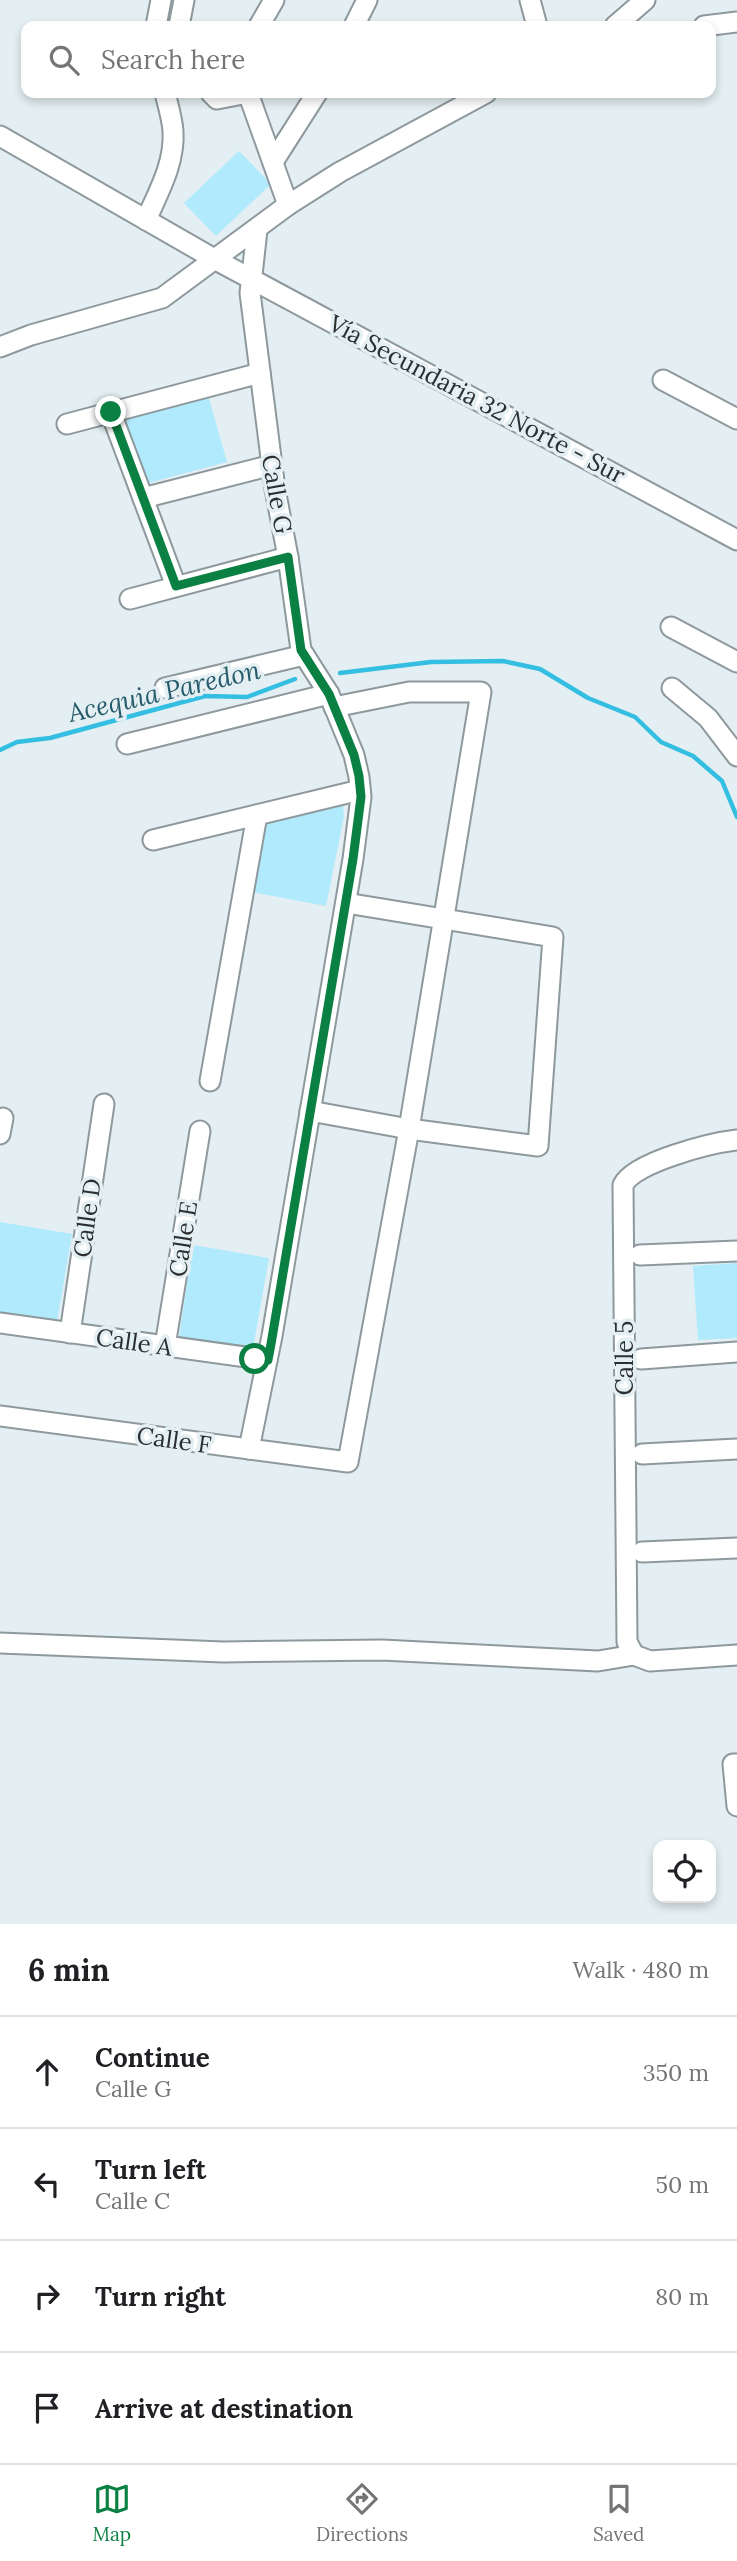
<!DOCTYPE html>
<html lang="en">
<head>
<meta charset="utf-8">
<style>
  body { margin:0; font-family:Lora,serif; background:#f2f2f2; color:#202124 }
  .controls { position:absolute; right:21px; bottom:21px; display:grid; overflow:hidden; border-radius:14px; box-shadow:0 4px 10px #0003 }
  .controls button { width:63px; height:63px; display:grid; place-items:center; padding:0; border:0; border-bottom:2px solid #e0e0e0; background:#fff; color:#202124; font:35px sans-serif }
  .stop { position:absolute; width:21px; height:21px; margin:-16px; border:5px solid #0b8043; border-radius:50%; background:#fff }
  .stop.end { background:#0b8043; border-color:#fff; box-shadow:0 2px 7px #0008 }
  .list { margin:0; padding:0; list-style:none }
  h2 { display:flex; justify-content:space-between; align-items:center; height:91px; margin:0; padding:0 28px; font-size:30px }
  h2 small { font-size:23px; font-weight:400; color:#757577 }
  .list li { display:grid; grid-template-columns:46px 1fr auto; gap:21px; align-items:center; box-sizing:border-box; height:112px; padding:0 28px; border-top:2px solid #e0e0e0 }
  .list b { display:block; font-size:26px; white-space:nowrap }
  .list p { margin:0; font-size:23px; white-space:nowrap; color:#757577 }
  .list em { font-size:23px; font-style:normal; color:#757577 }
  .icon { flex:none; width:38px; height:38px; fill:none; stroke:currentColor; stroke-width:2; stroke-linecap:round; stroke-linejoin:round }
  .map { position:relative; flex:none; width:737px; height:1924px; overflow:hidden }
  .search { position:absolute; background:#fff; box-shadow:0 4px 10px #0003; left:21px; right:21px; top:21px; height:77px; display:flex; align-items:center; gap:18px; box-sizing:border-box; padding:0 24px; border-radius:14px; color:#757577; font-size:26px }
  .sheet { height:539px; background:#fff }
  nav { display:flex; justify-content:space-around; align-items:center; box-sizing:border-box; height:98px; border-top:2px solid #e0e0e0; background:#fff; font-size:19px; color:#757577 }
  nav a { display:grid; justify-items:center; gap:4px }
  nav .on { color:#0b8043 }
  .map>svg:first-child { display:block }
</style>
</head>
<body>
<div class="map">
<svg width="737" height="1924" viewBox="0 0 737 1924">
  <rect width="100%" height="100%" fill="#e3eff2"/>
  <g fill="#b0eafc">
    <polygon points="239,151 271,184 216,236 184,203"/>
    <polygon points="208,395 227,462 148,483 124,425 127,416"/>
    <polygon points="336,804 343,806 344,816 326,906 252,892 260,822"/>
    <polygon points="0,1222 72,1234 57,1322 0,1312"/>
    <polygon points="193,1245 269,1258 253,1348 179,1337"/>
    <polygon points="737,1263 737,1338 698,1340 693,1266"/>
  </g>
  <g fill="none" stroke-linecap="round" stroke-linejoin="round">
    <g stroke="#34bee1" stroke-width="4.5">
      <polyline points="340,673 431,662 503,661 540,669 588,698 635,717 661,742 693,756 722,781 737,817"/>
      <polyline points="0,750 17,742 50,738 205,696 247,697 295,679"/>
    </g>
    <defs>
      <g id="minor">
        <polyline points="530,0 537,26"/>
        <polyline points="156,26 161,0"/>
        <polyline points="179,26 184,0"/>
        <polyline points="259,26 274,0"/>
        <polyline points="354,26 367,0"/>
        <polyline points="615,26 645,0"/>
        <polyline points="704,26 737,22"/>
        <polyline points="211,93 217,99 248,93"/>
        <polyline points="248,93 288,205"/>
        <polyline points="0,136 216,260 737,540"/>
        <polyline points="273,162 317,93"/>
        <path d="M146,220C159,191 175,163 173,131C172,118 168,105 165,93"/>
        <polyline points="0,347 31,335 162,298 288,205 340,172 486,93"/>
        <polyline points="663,380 737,419"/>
        <polyline points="111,413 176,586"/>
        <polyline points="67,424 260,373"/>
        <polyline points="143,498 272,465"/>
        <polyline points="130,599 288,557"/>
        <polyline points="671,627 737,662"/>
        <polyline points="165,688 304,655"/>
        <polyline points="672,688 708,718 737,756"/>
        <polyline points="127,744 329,694"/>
        <polyline points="153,840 360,790"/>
        <polyline points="210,1081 257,815"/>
        <polyline points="310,1111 409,1129 538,1146 553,937 346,903"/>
        <polyline points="0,1134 3,1118"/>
        <polyline points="640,1255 737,1251"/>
        <polyline points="0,1323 267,1360"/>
        <polyline points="70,1333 104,1104"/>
        <polyline points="165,1346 200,1131"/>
        <polyline points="641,1359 737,1352"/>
        <polyline points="0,1416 348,1462 409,1129 481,692 409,692 334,707"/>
        <polyline points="249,1449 272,1336 353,859 361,797 359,777 354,755 329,694 301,650 288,557 275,489 250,293 257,230"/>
        <polyline points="642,1454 737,1449"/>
        <polyline points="642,1552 737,1548"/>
        <polyline points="0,1643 223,1652 382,1650 598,1661 634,1655"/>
        <path d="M634,1655L627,1642L623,1185C634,1162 711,1143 737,1140"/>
        <polyline points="634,1655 650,1661 737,1655"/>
        <polyline points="737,1764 733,1764 737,1806"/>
      </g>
    </defs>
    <use href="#minor" stroke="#8e999d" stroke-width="23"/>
    <use href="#minor" stroke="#fff" stroke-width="19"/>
  </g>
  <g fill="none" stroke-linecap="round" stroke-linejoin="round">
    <polyline stroke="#0b8043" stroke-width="9" points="111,412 176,586 288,557 301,650 329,694 354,755 359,776 361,797 353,859 271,1344 268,1360 255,1359"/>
  </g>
  <g text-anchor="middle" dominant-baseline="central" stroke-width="7" stroke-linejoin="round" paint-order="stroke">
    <g font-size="24" fill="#2b2f30" stroke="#e3eff2">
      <text transform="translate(477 399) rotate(28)">Vía Secundaria 32 Norte - Sur</text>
      <text transform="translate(277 494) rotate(80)">Calle G</text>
      <text transform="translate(87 1218) rotate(-82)">Calle D</text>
      <text transform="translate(183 1239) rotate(-81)">Calle E</text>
      <text transform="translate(134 1342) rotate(8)">Calle A</text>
      <text transform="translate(624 1358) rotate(-90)">Calle 5</text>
      <text transform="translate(174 1440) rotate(8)">Calle F</text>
    </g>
    <g font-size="26" font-style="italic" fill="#255b6a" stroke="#e3eff2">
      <text transform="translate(164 691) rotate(-13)">Acequia Paredon</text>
    </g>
  </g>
</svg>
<div class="controls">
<button><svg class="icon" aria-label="locate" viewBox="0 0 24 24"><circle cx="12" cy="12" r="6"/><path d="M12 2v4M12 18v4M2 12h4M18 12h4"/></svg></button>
</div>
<div class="stop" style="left:255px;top:1359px"></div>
<div class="stop end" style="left:111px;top:412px"></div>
<div class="search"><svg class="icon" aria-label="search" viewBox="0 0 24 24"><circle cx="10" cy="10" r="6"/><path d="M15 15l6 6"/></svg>Search here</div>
</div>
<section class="sheet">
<h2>6 min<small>Walk · 480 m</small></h2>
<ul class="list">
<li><svg class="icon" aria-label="ahead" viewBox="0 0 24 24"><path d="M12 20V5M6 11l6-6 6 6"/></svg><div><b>Continue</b><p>Calle G</p></div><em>350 m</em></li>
<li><svg class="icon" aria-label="left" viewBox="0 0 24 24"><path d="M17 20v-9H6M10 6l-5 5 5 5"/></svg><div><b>Turn left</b><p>Calle C</p></div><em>50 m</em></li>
<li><svg class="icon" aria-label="right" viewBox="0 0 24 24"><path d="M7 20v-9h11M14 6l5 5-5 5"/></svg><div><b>Turn right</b></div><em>80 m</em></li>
<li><svg class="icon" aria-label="arrive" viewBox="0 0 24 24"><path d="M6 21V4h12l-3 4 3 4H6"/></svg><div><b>Arrive at destination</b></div></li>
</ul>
</section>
<nav>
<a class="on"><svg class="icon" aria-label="map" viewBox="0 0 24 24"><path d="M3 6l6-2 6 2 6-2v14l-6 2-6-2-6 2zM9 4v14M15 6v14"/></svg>Map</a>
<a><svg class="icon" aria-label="directions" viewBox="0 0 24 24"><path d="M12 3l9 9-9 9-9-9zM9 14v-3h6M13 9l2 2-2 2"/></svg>Directions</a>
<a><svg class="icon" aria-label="saved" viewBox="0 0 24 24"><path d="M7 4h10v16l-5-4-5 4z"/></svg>Saved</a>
</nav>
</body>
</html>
